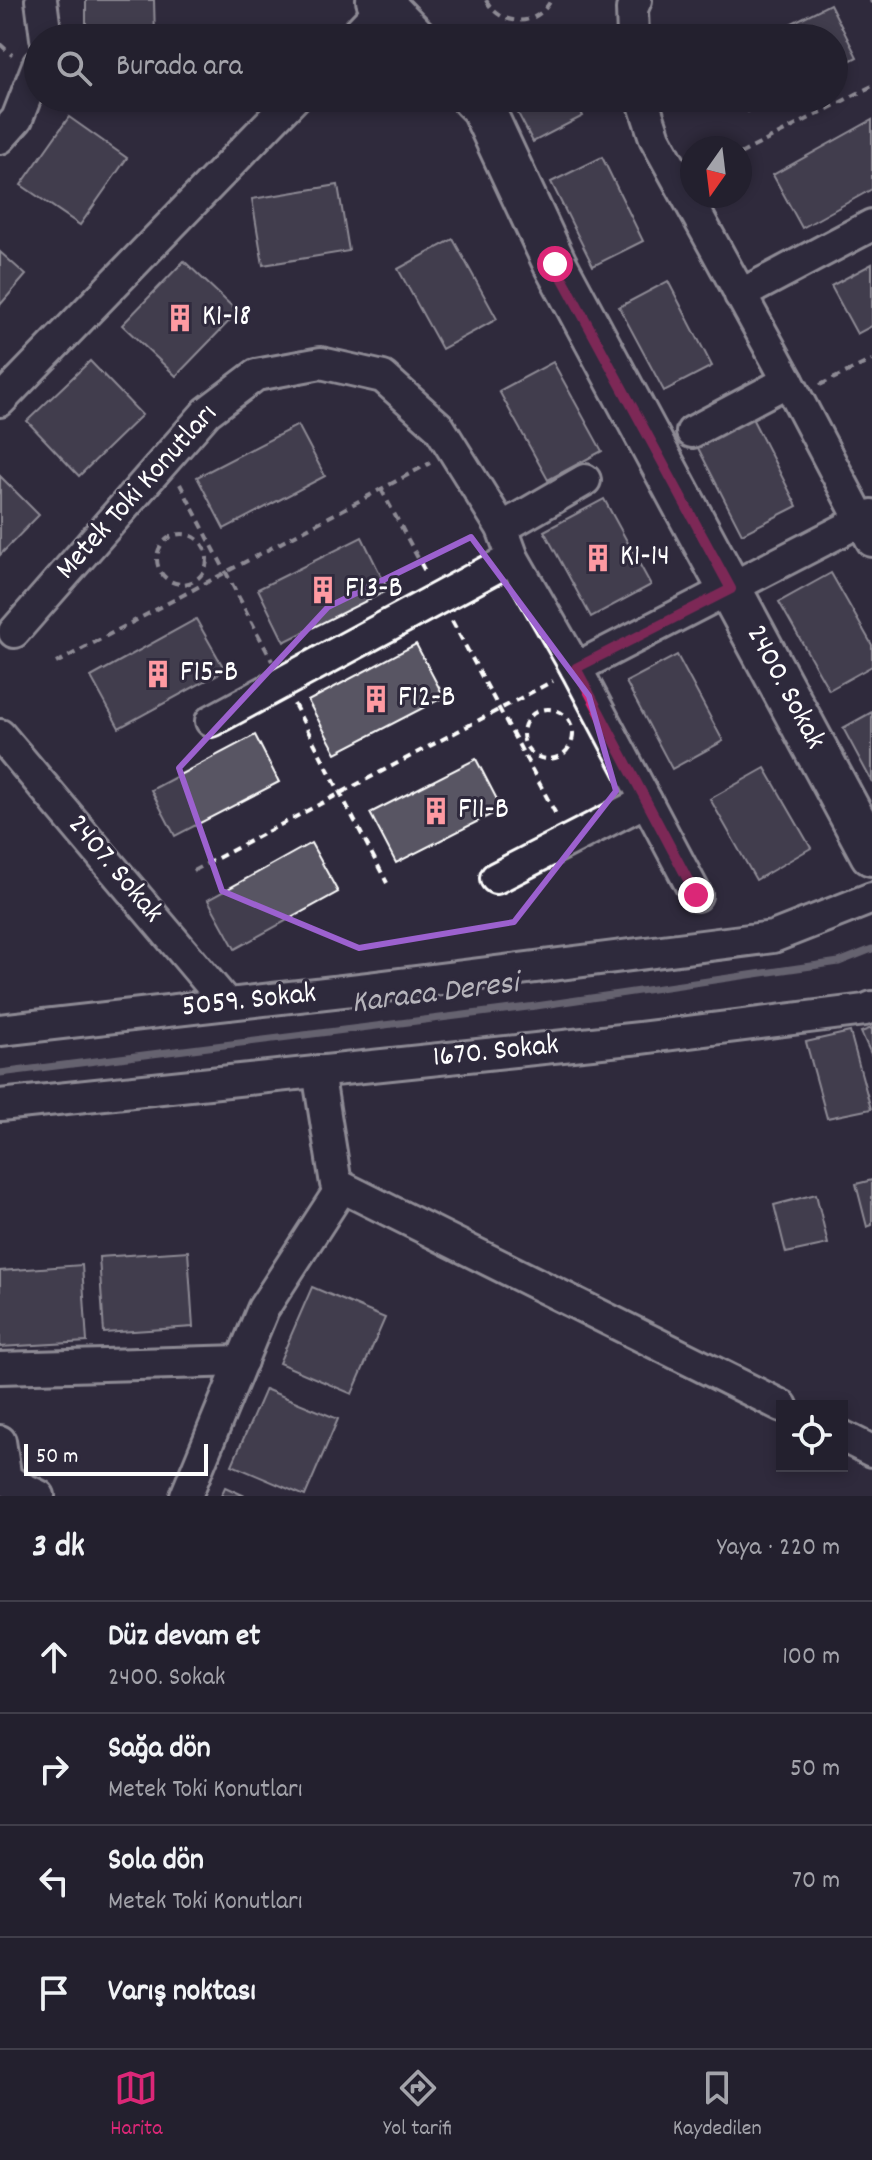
<!DOCTYPE html>
<html lang="tr">
<head>
<meta charset="utf-8">
<style>
  body { margin:0; font-family:Dekko,sans-serif; background:#2f2d3a; color:#f1f3f6 }
  .controls { position:absolute; right:24px; bottom:24px; display:grid; overflow:hidden; border-radius:0px; box-shadow:0 4px 12px #0003 }
  .controls button { width:72px; height:72px; display:grid; place-items:center; padding:0; border:0; border-bottom:2px solid #403e4a; background:#23202e; color:#f1f3f6; font:40px sans-serif }
  .compass { position:absolute; left:680px; top:136px; width:72px; height:72px; border-radius:50%; background:#23202e; box-shadow:0 4px 12px #0003; rotate:194deg }
  .scale { position:absolute; left:24px; bottom:20px; width:184px; box-sizing:border-box; padding-left:8px; border:4px solid #fff; border-top:0; font-size:22px; line-height:28px; white-space:nowrap; color:#fff; -webkit-text-stroke:6px #2f2a3d; paint-order:stroke }
  .stop { position:absolute; width:24px; height:24px; margin:-18px; border:6px solid #db2777; border-radius:50%; background:#fff }
  .stop.end { background:#db2777; border-color:#fff; box-shadow:0 2px 8px #0008 }
  .list { margin:0; padding:0; list-style:none }
  h2 { display:flex; justify-content:space-between; align-items:center; height:104px; margin:0; padding:0 32px; font-size:34px }
  h2 small { font-size:26px; font-weight:400; color:#a3a3aa }
  .list li { display:grid; grid-template-columns:52px 1fr auto; gap:24px; align-items:center; box-sizing:border-box; height:112px; padding:0 32px; border-top:2px solid #403e4a }
  .list b { display:block; font-size:30px; white-space:nowrap }
  .list p { margin:0; font-size:26px; white-space:nowrap; color:#a3a3aa }
  .list em { font-size:26px; font-style:normal; color:#a3a3aa }
  .icon { flex:none; width:44px; height:44px; fill:none; stroke:currentColor; stroke-width:2; stroke-linecap:round; stroke-linejoin:round }
  .map { position:relative; flex:none; width:872px; height:1496px; overflow:hidden }
  .search { position:absolute; background:#23202e; box-shadow:0 4px 12px #0003; left:24px; right:24px; top:24px; height:88px; display:flex; align-items:center; gap:20px; box-sizing:border-box; padding:0 28px; border-radius:44px; color:#a3a3aa; font-size:30px }
  .sheet { height:552px; background:#23202e }
  nav { display:flex; justify-content:space-around; align-items:center; box-sizing:border-box; height:112px; border-top:2px solid #403e4a; background:#23202e; font-size:22px; color:#a3a3aa }
  nav a { display:grid; justify-items:center; gap:4px }
  nav .on { color:#db2777 }
  .map>svg:first-child { display:block }
</style>
</head>
<body>
<div class="map">
<svg width="872" height="1496" viewBox="0 0 872 1496">
  <rect width="100%" height="100%" fill="#2f2a3d"/>
  <filter id="ink" filterUnits="userSpaceOnUse"><feTurbulence type="fractalNoise" baseFrequency=".0125" numOctaves="2"/><feDisplacementMap in="SourceGraphic" scale="16" xChannelSelector="R" yChannelSelector="G"/><feConvolveMatrix kernelMatrix="1 2 1 2 8 2 1 2 1" color-interpolation-filters="sRGB"/></filter>
  <g filter="url(#ink)">
    <g fill="none" stroke-linecap="round" stroke-linejoin="round">
      <polyline stroke="#a7a6ad" stroke-width="7" points="0,1073 536,1006 839,962 872,949"/>
    </g>
    <g fill="#595564" stroke="#fff" stroke-width="2">
      <polygon points="86,0 154,0 155,38 86,38"/>
      <polygon points="830,4 857,57 834,69 834,38 762,38"/>
      <polygon points="510,98 574,98 583,116 533,142"/>
      <polygon points="741,98 776,98 748,112"/>
      <polygon points="69,117 127,158 80,225 21,185"/>
      <polygon points="872,120 872,189 802,228 773,175"/>
      <polygon points="602,157 643,241 593,266 551,182"/>
      <polygon points="338,185 349,251 263,265 252,199"/>
      <polygon points="453,239 497,319 442,349 398,269"/>
      <polygon points="0,252 26,275 0,305"/>
      <polygon points="184,261 238,312 176,376 122,325"/>
      <polygon points="872,264 872,326 857,334 831,286"/>
      <polygon points="668,281 712,366 664,391 619,307"/>
      <polygon points="90,361 142,415 79,476 27,421"/>
      <polygon points="553,362 602,451 548,480 499,391"/>
      <polygon points="752,418 797,506 742,534 697,446"/>
      <polygon points="298,425 325,476 224,529 197,477"/>
      <polygon points="0,476 39,515 0,555"/>
      <polygon points="604,499 651,585 591,617 544,531"/>
      <polygon points="362,537 388,590 284,642 258,589"/>
      <polygon points="831,573 872,645 872,666 829,690 779,602"/>
      <polygon points="196,619 225,670 119,728 91,677"/>
      <polygon points="416,644 444,697 336,753 308,701"/>
      <polygon points="677,655 723,741 672,769 626,682"/>
      <polygon points="872,712 872,782 843,728"/>
      <polygon points="255,735 279,782 175,836 151,790"/>
      <polygon points="476,759 502,809 396,863 370,813"/>
      <polygon points="765,768 811,848 756,880 710,799"/>
      <polygon points="311,843 338,892 235,949 208,900"/>
      <polygon points="872,1028 872,1056 861,1032"/>
      <polygon points="850,1032 871,1109 827,1118 806,1042"/>
      <polygon points="872,1180 872,1225 867,1227 856,1184"/>
      <polygon points="816,1194 828,1244 786,1253 774,1205"/>
      <polygon points="188,1251 193,1327 104,1333 99,1257"/>
      <polygon points="82,1265 87,1342 0,1347 0,1271"/>
      <polygon points="312,1287 385,1318 352,1394 279,1363"/>
      <polygon points="265,1389 338,1419 305,1496 232,1465"/>
      <polygon points="225,1487 245,1496 221,1496"/>
    </g>
    <g fill="none" stroke-linecap="round" stroke-linejoin="round">
      <defs>
        <g id="street">
          <polyline points="41,0 46,38"/>
          <polyline points="353,38 389,0"/>
          <polyline points="633,38 632,9 636,0"/>
          <polyline points="642,98 655,138 788,381 872,541"/>
          <polyline points="0,138 17,119 38,65"/>
          <polyline points="740,295 872,225"/>
          <polyline points="0,401 294,98"/>
          <polyline points="692,432 788,381"/>
          <polyline points="502,528 585,480"/>
          <polyline points="14,632 207,412 256,375 321,363 383,377 439,427 502,528 513,558 576,668 696,895"/>
          <polyline points="576,668 872,515"/>
          <polyline points="211,721 513,558"/>
          <polyline points="0,735 227,1004"/>
          <polyline points="496,878 646,801"/>
          <polyline points="0,1030 369,988 773,937 872,898"/>
          <polyline points="318,1071 336,1184 782,1406"/>
          <polyline points="0,1105 640,1038 865,1010 872,1007"/>
          <polyline points="0,1368 242,1361"/>
          <polyline points="842,1436 872,1451"/>
          <polyline points="0,1441 6,1480 39,1496"/>
          <polyline points="186,1496 263,1309 342,1187"/>
        </g>
        <g id="secondary">
          <polyline points="378,0 415,38"/>
          <polyline points="473,98 482,107 555,264 872,854"/>
        </g>
      </defs>
      <use href="#street" stroke="#fff" stroke-width="36"/>
      <use href="#secondary" stroke="#fff" stroke-width="48"/>
      <g stroke="#fff" stroke-width="4" stroke-dasharray="8 6" stroke-linecap="butt">
        <path d="M486,0C501,28 537,27 551,0"/>
        <polyline points="871,0 872,3"/>
        <polyline points="0,44 12,55"/>
        <polyline points="740,154 872,86"/>
        <polyline points="820,385 872,360"/>
        <polyline points="180,484 272,661"/>
        <polyline points="381,489 427,575"/>
        <circle cx="182" cy="559" r="25"/>
        <polyline points="452,621 558,818"/>
        <polyline points="56,663 430,463"/>
        <polyline points="294,704 387,883"/>
        <circle cx="548" cy="734" r="25"/>
        <polyline points="193,871 553,681"/>
      </g>
      <use href="#street" stroke="#2f2a3d" stroke-width="30"/>
      <use href="#secondary" stroke="#2f2a3d" stroke-width="42"/>
    </g>
  </g>
  <g fill="none" stroke-linecap="round" stroke-linejoin="round" filter="url(#ink)">
    <polyline stroke="#db2777" stroke-width="10" points="555,264 731,589 576,668 696,895"/>
  </g>
  <path d="M0 0H872V1496H0ZM471,537L589,696L616,791L514,922L359,948L222,891L179,768L328,607Z" fill="#2f2a3d" fill-opacity=".55" fill-rule="evenodd"/>
  <path fill="none" stroke="#9c61cf" stroke-width="6" stroke-linejoin="round" d="M471,537L589,696L616,791L514,922L359,948L222,891L179,768L328,607Z"/>
  <defs>
    <symbol id="building-bare" viewBox="-9 -9 18 18"><path d="M-4-6H4V6H1V3H-1V6H-4ZM-2.5-4.3h1.7v1.8h-1.7ZM.8-4.3h1.7v1.8H.8ZM-2.5-1h1.7V.8h-1.7ZM.8-1h1.7V.8H.8Z" fill="#ff9aa2" stroke="#2f2a3d" stroke-width="2.5" paint-order="stroke"/></symbol>
  </defs>
  <g fill-rule="evenodd">
    <use href="#building-bare" x="160" y="298" width="40" height="40"/>
    <use href="#building-bare" x="578" y="538" width="40" height="40"/>
    <use href="#building-bare" x="303" y="570" width="40" height="40"/>
    <use href="#building-bare" x="138" y="654" width="40" height="40"/>
    <use href="#building-bare" x="356" y="679" width="40" height="40"/>
    <use href="#building-bare" x="416" y="791" width="40" height="40"/>
  </g>
  <g text-anchor="middle" dominant-baseline="central" stroke-width="6" stroke-linejoin="round" paint-order="stroke">
    <g font-size="30" fill="#fff" stroke="#2f2a3d" text-anchor="start">
      <text x="202" y="318">K1-18</text>
      <text x="620" y="558">K1-14</text>
      <text x="345" y="590">F13-B</text>
      <text x="180" y="674">F15-B</text>
      <text x="398" y="699">F12-B</text>
      <text x="458" y="811">F11-B</text>
    </g>
    <g font-size="30" fill="#fff" stroke="#2f2a3d">
      <text transform="translate(138 493) rotate(-48)">Metek Toki Konutları</text>
      <text transform="translate(784 688) rotate(62)">2400. Sokak</text>
      <text transform="translate(114 870) rotate(50)">2407. Sokak</text>
      <text transform="translate(249 1002) rotate(-6)">5059. Sokak</text>
      <text transform="translate(496 1053) rotate(-6)">1670. Sokak</text>
    </g>
    <g font-size="32" font-style="italic" fill="#b6b4bb" stroke="#2f2a3d">
      <text transform="translate(435 995) rotate(-7)">Karaca Deresi</text>
    </g>
  </g>
</svg>
<div class="controls">
<button><svg class="icon" aria-label="locate" viewBox="0 0 24 24"><circle cx="12" cy="12" r="6"/><path d="M12 2v4M12 18v4M2 12h4M18 12h4"/></svg></button>
</div>
<svg class="compass" viewBox="-18 -18 36 36"><path d="M0-13l5 13h-10z" fill="#e53935"/><path d="M0 13l5-13h-10z" fill="#a3a3aa"/></svg>
<div class="scale">50 m</div>
<div class="stop" style="left:555px;top:264px"></div>
<div class="stop end" style="left:696px;top:895px"></div>
<div class="search"><svg class="icon" aria-label="search" viewBox="0 0 24 24"><circle cx="10" cy="10" r="6"/><path d="M15 15l6 6"/></svg>Burada ara</div>
</div>
<section class="sheet">
<h2>3 dk<small>Yaya · 220 m</small></h2>
<ul class="list">
<li><svg class="icon" aria-label="ahead" viewBox="0 0 24 24"><path d="M12 20V5M6 11l6-6 6 6"/></svg><div><b>Düz devam et</b><p>2400. Sokak</p></div><em>100 m</em></li>
<li><svg class="icon" aria-label="right" viewBox="0 0 24 24"><path d="M7 20v-9h11M14 6l5 5-5 5"/></svg><div><b>Sağa dön</b><p>Metek Toki Konutları</p></div><em>50 m</em></li>
<li><svg class="icon" aria-label="left" viewBox="0 0 24 24"><path d="M17 20v-9H6M10 6l-5 5 5 5"/></svg><div><b>Sola dön</b><p>Metek Toki Konutları</p></div><em>70 m</em></li>
<li><svg class="icon" aria-label="arrive" viewBox="0 0 24 24"><path d="M6 21V4h12l-3 4 3 4H6"/></svg><div><b>Varış noktası</b></div></li>
</ul>
</section>
<nav>
<a class="on"><svg class="icon" aria-label="map" viewBox="0 0 24 24"><path d="M3 6l6-2 6 2 6-2v14l-6 2-6-2-6 2zM9 4v14M15 6v14"/></svg>Harita</a>
<a><svg class="icon" aria-label="directions" viewBox="0 0 24 24"><path d="M12 3l9 9-9 9-9-9zM9 14v-3h6M13 9l2 2-2 2"/></svg>Yol tarifi</a>
<a><svg class="icon" aria-label="saved" viewBox="0 0 24 24"><path d="M7 4h10v16l-5-4-5 4z"/></svg>Kaydedilen</a>
</nav>
</body>
</html>
